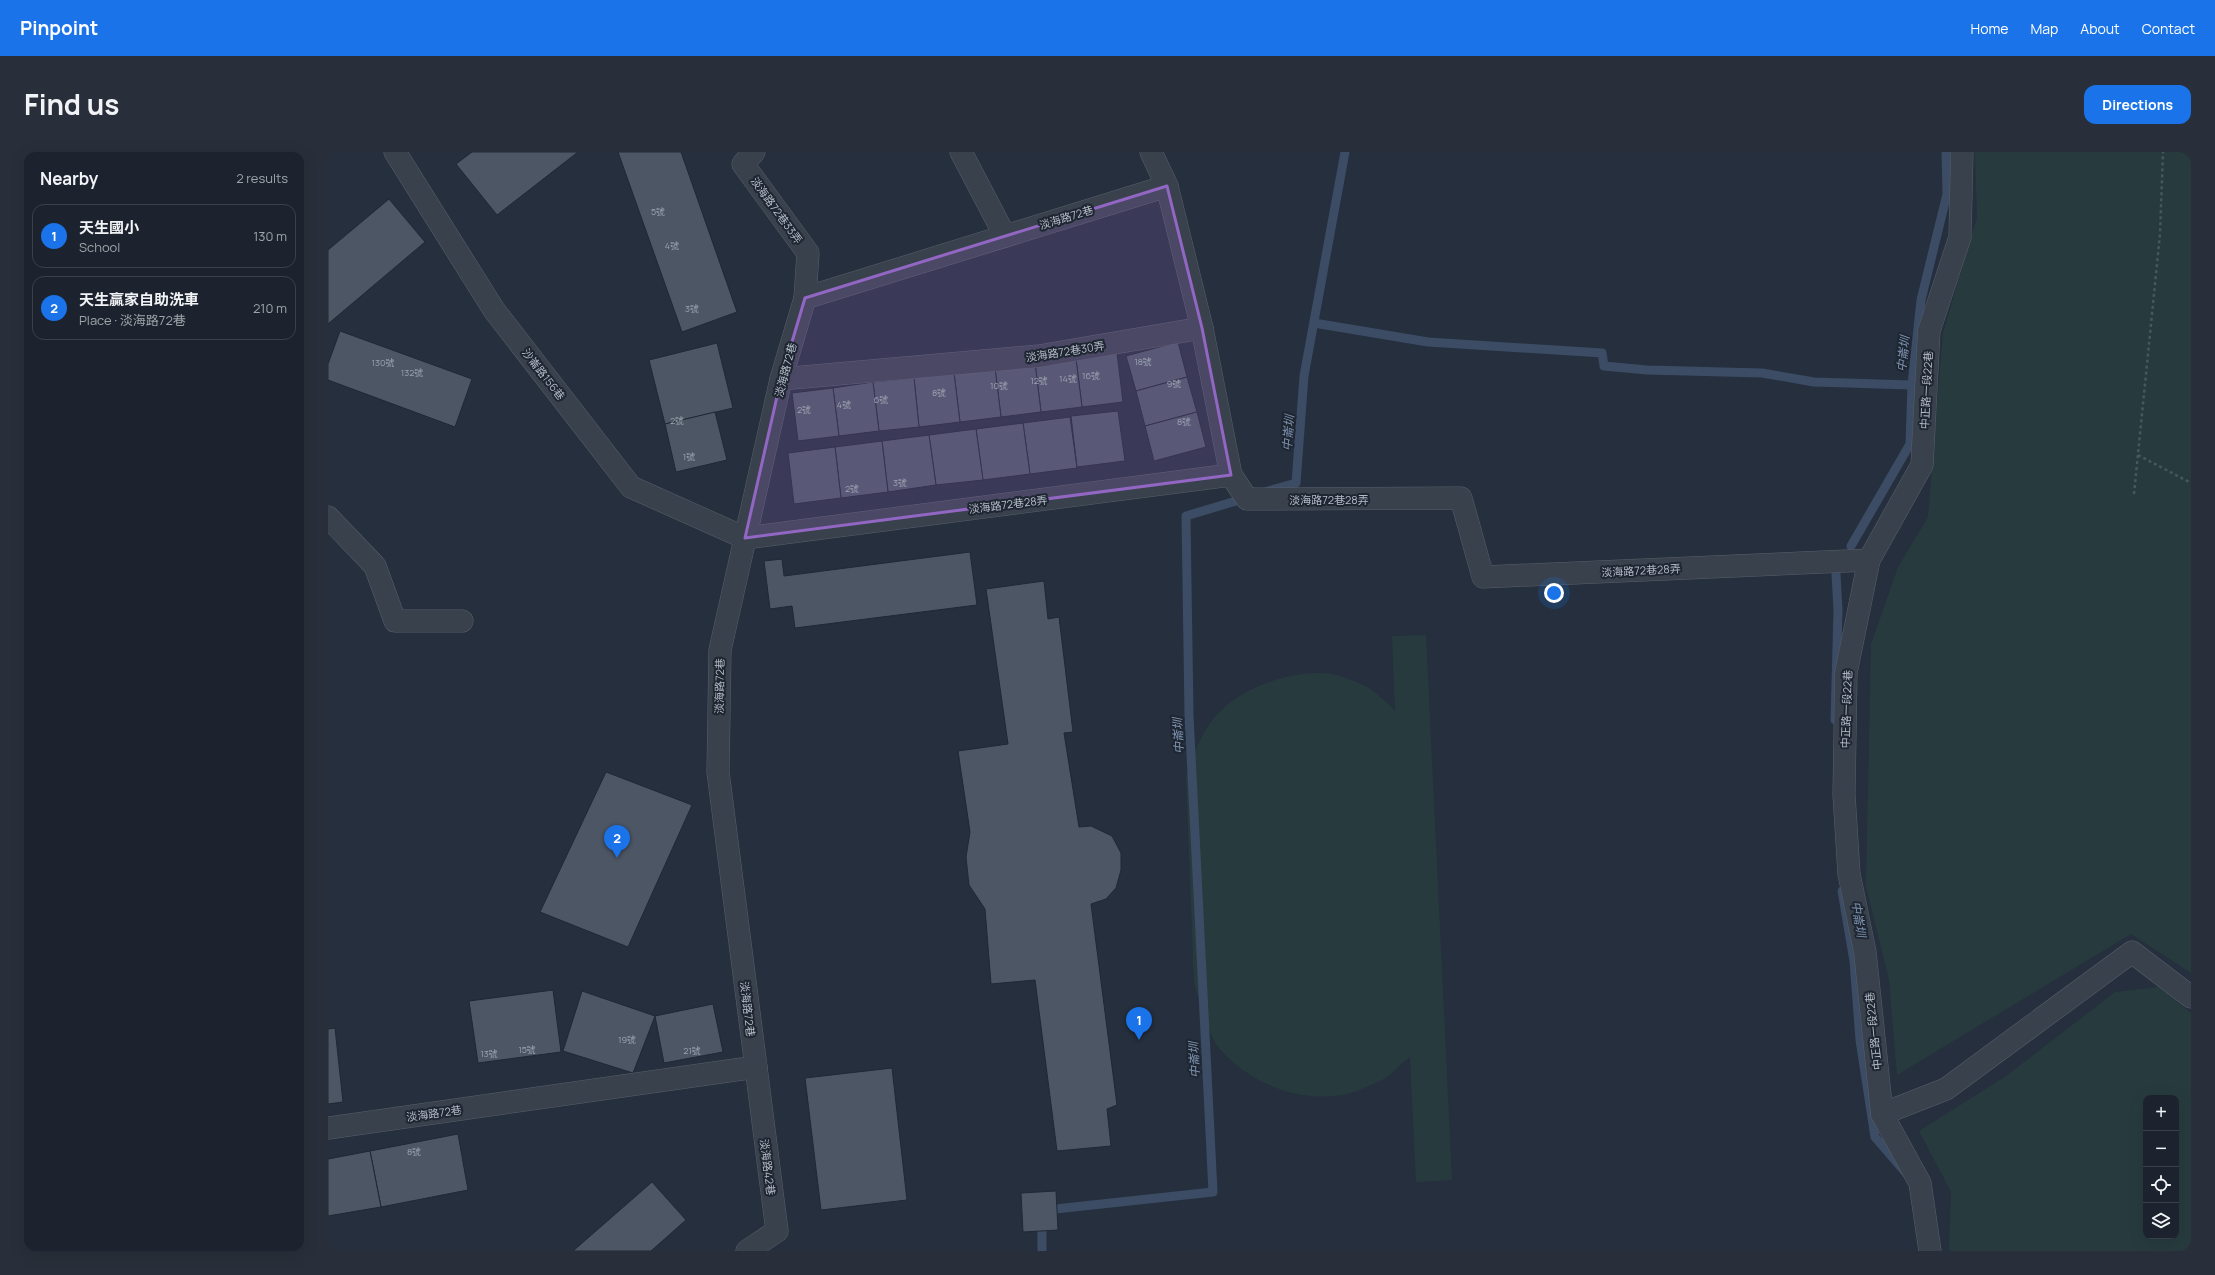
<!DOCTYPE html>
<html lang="en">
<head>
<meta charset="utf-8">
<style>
  body { margin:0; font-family:Manrope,"Noto Sans TC",sans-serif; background:#292f3a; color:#f1f3f6 }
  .controls { position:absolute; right:12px; bottom:12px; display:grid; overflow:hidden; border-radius:8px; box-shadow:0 4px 16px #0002 }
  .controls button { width:36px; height:36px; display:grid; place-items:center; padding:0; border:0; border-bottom:1px solid #3a404a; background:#1c232e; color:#f1f3f6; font:20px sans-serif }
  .you { position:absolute; left:1226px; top:441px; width:14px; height:14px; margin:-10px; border:3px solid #fff; border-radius:50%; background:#1a73e8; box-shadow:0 0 0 6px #1a73e833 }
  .badge { display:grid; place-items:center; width:26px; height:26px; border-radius:50%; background:#1a73e8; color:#fff; font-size:13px; font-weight:700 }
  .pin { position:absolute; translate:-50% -33px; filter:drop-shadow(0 1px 2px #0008) }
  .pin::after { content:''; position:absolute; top:21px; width:14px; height:12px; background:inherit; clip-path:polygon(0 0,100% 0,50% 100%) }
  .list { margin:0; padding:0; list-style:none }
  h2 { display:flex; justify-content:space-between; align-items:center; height:52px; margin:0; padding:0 16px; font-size:17px }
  h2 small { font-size:13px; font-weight:400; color:#a0a4aa }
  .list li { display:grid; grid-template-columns:26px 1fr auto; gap:12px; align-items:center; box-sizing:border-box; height:64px; margin:0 8px 8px; padding:0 8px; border:1px solid #3a404a; border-radius:12px }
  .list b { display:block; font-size:15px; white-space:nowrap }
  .list p { margin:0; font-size:13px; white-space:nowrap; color:#a0a4aa }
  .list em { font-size:13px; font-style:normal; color:#a0a4aa }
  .icon { flex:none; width:22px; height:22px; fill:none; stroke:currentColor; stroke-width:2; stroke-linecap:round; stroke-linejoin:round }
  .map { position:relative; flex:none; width:1863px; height:1099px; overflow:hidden; border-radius:12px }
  header { display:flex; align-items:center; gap:24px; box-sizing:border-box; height:56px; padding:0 20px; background:#1a73e8; color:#fff }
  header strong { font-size:19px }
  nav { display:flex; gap:22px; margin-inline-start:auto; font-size:14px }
  .intro { display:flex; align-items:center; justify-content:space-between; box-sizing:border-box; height:96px; padding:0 24px }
  h1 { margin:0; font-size:28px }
  .button { padding:10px 18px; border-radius:12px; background:#1a73e8; color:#fff; font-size:14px; font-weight:700 }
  main { display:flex; gap:24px; padding:0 24px }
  aside { flex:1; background:#1c232e; border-radius:12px; box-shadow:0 4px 16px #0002 }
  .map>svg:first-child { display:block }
</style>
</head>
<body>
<header>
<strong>Pinpoint</strong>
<nav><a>Home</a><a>Map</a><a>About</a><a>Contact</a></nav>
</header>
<div class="intro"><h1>Find us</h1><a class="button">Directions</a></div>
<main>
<aside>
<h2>Nearby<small>2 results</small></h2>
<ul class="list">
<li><span class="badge">1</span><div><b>天生國小</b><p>School</p></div><em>130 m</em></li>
<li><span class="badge">2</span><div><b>天生贏家自助洗車</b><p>Place · 淡海路72巷</p></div><em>210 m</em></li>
</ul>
</aside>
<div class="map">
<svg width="1863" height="1099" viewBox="0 0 1863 1099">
  <rect width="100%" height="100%" fill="#252f3d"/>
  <g fill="#273b3e" fill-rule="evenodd">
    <polygon points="1647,0 1863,0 1863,821 1803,782 1569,923 1561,828 1538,734 1543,492 1570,415 1600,365 1615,181 1649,66"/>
    <path d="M1098,483L1124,1028L1088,1030L1082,905C1073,911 1064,923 1054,928C1045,932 1033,938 1023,941C976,953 922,933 891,896C880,883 872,848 866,831L858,624C865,604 872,584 885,567C909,536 966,516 1004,522C1015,524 1029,530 1039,535C1049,540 1058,551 1067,558L1064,484Z"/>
    <path d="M1831,835L1863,861V1099H1621L1623,1040L1591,979L1678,924L1787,840ZM1818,946H1848V1084H1818Z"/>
  </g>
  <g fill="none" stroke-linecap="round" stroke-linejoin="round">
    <g stroke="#3c4c65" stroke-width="9">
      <polyline points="986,171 1100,190 1274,201 1276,214 1319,218 1434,221 1486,230 1584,233"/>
      <polyline points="940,339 968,331 976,224 1017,0"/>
      <polyline points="1523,394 1582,292 1584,233 1593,148 1619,42 1618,0"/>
      <polyline points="1507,568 1510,458 1508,422"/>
      <polyline points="1514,739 1526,809 1532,888 1547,985 1579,1022"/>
      <polyline points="718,1058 885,1040 861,563 858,364 918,346"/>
      <polyline points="714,1099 714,1068"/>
    </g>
  </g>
  <g fill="#4c5665" stroke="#202834">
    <polygon points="144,0 250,0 169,63 128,12"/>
    <polygon points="290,0 353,0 409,160 354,180"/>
    <polygon points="61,47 97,90 0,172 0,98"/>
    <polygon points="12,179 144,227 127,275 0,228 0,212"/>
    <polygon points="850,190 859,225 808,239 798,204"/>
    <polygon points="389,191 405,256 337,272 321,208"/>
    <polygon points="789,201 795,250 754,255 748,207"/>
    <polygon points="748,207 754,255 713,260 707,211"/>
    <polygon points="707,211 713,260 673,265 667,216"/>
    <polygon points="667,216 673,265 632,270 626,221"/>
    <polygon points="626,221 632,270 591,275 586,226"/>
    <polygon points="859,225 869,260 817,274 808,239"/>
    <polygon points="586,226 591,275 551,279 545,230"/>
    <polygon points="545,230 551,279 511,284 505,236"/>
    <polygon points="505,236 511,284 470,289 464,241"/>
    <polygon points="790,259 797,309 749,315 743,264"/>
    <polygon points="387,260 399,308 348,320 337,272"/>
    <polygon points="869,260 878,295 826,309 817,274"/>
    <polygon points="742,265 749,316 702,322 695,271"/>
    <polygon points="695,271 702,322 655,328 648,277"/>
    <polygon points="648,277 655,328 608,333 601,283"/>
    <polygon points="601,283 608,333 560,340 554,289"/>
    <polygon points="554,289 560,340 513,346 507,295"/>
    <polygon points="507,295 513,346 466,352 460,301"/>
    <polygon points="642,400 649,453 467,476 464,454 442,457 436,409 454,407 456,424"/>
    <polygon points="716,429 720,467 731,465 745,580 736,581 751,675 763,674 784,684 793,701 793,718 788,736 778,747 763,752 789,953 779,957 783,994 729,999 707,828 663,832 657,757 641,733 638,705 642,680 630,599 680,592 658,437"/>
    <polygon points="278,620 364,653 300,795 212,760"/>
    <polygon points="225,838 233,900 150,911 141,849"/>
    <polygon points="254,839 327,864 305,921 235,899"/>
    <polygon points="385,852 395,900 336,911 327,864"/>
    <polygon points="7,876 15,950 0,952 0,877"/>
    <polygon points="564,916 579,1048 493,1058 477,926"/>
    <polygon points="130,982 140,1038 53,1055 42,999"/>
    <polygon points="42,999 53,1055 0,1064 0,1007"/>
    <polygon points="324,1030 358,1068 323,1099 245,1099"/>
    <polygon points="728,1039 730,1078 695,1080 693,1041"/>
  </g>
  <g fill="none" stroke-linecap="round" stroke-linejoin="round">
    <defs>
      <g id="minor">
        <polyline points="67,0 166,158 303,335 417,386 903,323 919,347 1133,346 1155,425 1541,408"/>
        <polyline points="426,0 415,12 480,101 477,146"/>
        <polyline points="633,0 677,84"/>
        <polyline points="874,176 903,323"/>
        <polyline points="453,227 711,204 874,176 839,34"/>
        <polyline points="0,365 47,414 67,469 134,469"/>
        <polyline points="1554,962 1618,937 1804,800 1863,845"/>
        <polyline points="0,976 428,915 390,620 392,498 453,227 477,146 839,34 823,0"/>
        <polyline points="419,1099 449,1079 428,915"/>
        <polyline points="1602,1099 1592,1031 1554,962 1537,800 1521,722 1516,643 1518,521 1541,408 1594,313 1601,179 1632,85 1634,0"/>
      </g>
    </defs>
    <use href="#minor" stroke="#575f6b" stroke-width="23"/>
    <g stroke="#45585b" stroke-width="2.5" stroke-dasharray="3 3" stroke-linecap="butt">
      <polyline points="1810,303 1863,331"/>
      <polyline points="1806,342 1832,82 1835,0"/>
    </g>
    <use href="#minor" stroke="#39414d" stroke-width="22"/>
  </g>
  <path fill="#9266c3" fill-opacity="0.2" stroke="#9266c3" stroke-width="3" stroke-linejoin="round" d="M839,34L874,176L903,323L417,386L453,227L477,146Z"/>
  <g text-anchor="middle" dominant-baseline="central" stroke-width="4" stroke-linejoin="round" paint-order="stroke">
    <g font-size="9" fill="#9ba2af">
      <text x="330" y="59">5號</text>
      <text x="344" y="93">4號</text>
      <text x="364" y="156">3號</text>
      <text x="815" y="209">18號</text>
      <text x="55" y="210">130號</text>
      <text x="84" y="220">132號</text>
      <text x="763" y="223">16號</text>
      <text x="740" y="226">14號</text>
      <text x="711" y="228">12號</text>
      <text x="846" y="231">9號</text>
      <text x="671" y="233">10號</text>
      <text x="611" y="240">8號</text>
      <text x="553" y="247">6號</text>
      <text x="516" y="252">4號</text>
      <text x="476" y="257">2號</text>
      <text x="349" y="268">2號</text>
      <text x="856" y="269">8號</text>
      <text x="361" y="304">1號</text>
      <text x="572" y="330">3號</text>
      <text x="524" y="336">2號</text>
      <text x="299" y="887">19號</text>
      <text x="199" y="897">15號</text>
      <text x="364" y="898">21號</text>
      <text x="161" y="901">13號</text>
      <text x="86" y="999">8號</text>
    </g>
    <g font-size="11" fill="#b5bcc8" stroke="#1e2632">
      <text transform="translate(449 58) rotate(54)">淡海路72巷33弄</text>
      <text transform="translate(738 65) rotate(-17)">淡海路72巷</text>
      <text transform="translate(737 199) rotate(-9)">淡海路72巷30弄</text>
      <text transform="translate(457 218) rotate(-75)">淡海路72巷</text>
      <text transform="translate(216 222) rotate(52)">沙崙路156巷</text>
      <text transform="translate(1598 238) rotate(-87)">中正路一段22巷</text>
      <text x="1001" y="347">淡海路72巷28弄</text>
      <text transform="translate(680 352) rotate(-7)">淡海路72巷28弄</text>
      <text transform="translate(1313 418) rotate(-3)">淡海路72巷28弄</text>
      <text transform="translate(391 534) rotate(-89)">淡海路72巷</text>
      <text transform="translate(1518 557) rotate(-88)">中正路一段22巷</text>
      <text transform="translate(420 857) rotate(83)">淡海路72巷</text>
      <text transform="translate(1545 879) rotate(-96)">中正路一段22巷</text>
      <text transform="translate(106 961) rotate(-8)">淡海路72巷</text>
      <text transform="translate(440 1015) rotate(83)">淡海路42巷</text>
    </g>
    <g font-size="12" font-style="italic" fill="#7e91ae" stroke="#1e2632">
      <text transform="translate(1575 202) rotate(-84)">中崙圳</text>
      <text transform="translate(960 281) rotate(-86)">中崙圳</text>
      <text transform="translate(850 584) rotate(-93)">中崙圳</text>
      <text transform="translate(1531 767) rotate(81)">中崙圳</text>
      <text transform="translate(866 908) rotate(-93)">中崙圳</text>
    </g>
  </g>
</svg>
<div class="controls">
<button>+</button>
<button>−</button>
<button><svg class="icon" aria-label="locate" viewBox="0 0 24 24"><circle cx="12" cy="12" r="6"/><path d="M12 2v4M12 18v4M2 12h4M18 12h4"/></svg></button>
<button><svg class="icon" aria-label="layers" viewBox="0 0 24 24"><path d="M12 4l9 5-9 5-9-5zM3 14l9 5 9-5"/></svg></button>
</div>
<div class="you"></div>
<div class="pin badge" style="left:811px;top:888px">1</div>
<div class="pin badge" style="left:289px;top:706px">2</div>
</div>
</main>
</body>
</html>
